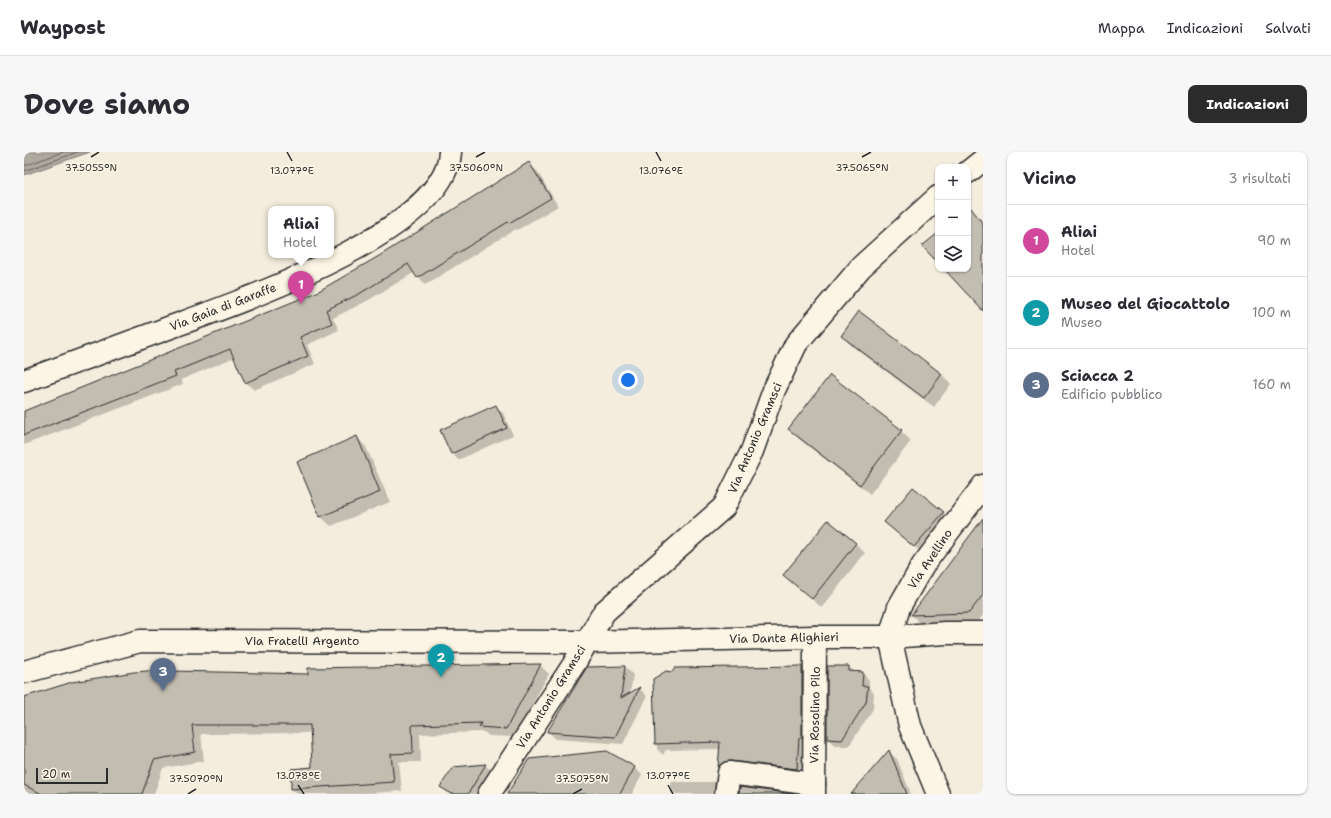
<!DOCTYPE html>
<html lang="it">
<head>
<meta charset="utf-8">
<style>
  body { margin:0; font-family:"Shantell Sans",sans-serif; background:#f7f7f7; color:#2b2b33 }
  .controls { position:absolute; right:12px; top:12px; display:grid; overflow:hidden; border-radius:8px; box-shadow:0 1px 3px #0004 }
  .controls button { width:36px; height:36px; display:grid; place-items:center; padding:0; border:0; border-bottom:1px solid #e1e1e2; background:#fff; color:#2b2b33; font:20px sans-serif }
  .scale { position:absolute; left:12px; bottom:10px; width:72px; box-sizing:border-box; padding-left:4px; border:2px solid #2b2b2b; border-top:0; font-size:11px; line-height:14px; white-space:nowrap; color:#2b2b2b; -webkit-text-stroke:3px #fcf5e5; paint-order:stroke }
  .you { position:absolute; left:604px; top:228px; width:14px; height:14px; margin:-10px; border:3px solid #fff; border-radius:50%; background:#1a73e8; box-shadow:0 0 0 6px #1a73e833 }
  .badge { display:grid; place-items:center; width:26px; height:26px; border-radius:50%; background:#2b2b2b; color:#fff; font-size:13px; font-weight:700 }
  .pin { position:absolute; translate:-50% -33px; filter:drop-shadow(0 1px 2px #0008) }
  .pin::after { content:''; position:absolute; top:21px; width:14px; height:12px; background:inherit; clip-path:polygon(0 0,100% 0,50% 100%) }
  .popup { position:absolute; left:244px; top:54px; width:66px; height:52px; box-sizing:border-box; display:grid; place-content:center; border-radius:8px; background:#fff; filter:drop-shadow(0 1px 3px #0005); font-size:13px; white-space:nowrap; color:#7c7c81 }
  .popup b { font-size:15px; color:#2b2b33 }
  .popup::after { content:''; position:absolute; left:50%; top:100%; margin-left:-8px; border:8px solid transparent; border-top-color:#fff }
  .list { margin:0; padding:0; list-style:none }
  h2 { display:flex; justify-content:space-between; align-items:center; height:52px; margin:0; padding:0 16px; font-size:17px }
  h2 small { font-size:13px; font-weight:400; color:#7c7c81 }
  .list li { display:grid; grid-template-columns:26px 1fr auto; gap:12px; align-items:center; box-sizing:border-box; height:72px; padding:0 16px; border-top:1px solid #e1e1e2 }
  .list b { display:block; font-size:15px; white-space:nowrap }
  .list p { margin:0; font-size:13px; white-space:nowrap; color:#7c7c81 }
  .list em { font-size:13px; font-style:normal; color:#7c7c81 }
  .icon { flex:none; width:22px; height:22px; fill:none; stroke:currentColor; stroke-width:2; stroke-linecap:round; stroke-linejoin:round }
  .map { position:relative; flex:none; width:959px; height:642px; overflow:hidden; border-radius:8px }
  header { display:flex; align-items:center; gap:24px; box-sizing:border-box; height:56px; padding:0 20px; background:#fff; border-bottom:1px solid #e1e1e2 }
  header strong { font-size:19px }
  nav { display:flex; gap:22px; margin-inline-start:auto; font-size:14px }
  .intro { display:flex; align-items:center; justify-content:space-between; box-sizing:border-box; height:96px; padding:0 24px }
  h1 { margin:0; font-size:28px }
  .button { padding:10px 18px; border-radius:8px; background:#2b2b2b; color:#fff; font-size:14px; font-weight:700 }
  main { display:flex; gap:24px; padding:0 24px }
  aside { flex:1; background:#fff; border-radius:8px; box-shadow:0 1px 3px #0004 }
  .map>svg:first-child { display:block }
</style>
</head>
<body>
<header>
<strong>Waypost</strong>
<nav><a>Mappa</a><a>Indicazioni</a><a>Salvati</a></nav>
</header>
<div class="intro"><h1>Dove siamo</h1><a class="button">Indicazioni</a></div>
<main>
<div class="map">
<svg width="959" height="642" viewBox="0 0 959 642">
  <rect width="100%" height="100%" fill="#f4edde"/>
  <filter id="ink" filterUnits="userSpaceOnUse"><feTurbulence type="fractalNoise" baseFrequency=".025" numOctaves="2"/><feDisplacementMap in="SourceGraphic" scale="8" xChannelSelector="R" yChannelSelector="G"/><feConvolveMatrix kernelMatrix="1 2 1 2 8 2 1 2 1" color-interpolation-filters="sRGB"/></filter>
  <g filter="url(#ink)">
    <polygon fill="#afaaa0" stroke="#7a7771" points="0,0 66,0 0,23"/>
    <g fill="#0003">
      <polygon points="505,12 513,19 534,54 493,78 492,77 401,133 391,120 343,149 309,166 315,178 283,193 291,212 230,238 222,231 211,205 157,228 159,232 0,293 0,260 293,141 355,105"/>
      <polygon points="947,58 959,69 959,157 921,117 944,117 944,60"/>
      <polygon points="835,161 918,223 927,232 910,255 828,194 818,184"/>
      <polygon points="472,254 479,261 489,283 434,308 428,301"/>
      <polygon points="765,277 877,279 887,289 846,342 775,287"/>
      <polygon points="333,285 342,295 366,350 307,374 297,365"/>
      <polygon points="919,360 926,367 898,401 861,370"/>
      <polygon points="959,368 959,463 954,470 896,472 888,463"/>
      <polygon points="831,391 841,401 798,456 760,423"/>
      <polygon points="516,513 525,522 490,585 465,584 460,580 396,582 397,610 375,610 378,639 331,642 274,642 268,637 289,616 287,581 177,582 180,609 139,616 130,642 0,642 0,546 147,518 149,520 285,523 285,517"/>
      <polygon points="601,515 609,523 606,542 616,537 623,544 599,592 532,587 524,580 564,516"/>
      <polygon points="778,515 785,522 779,624 701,622 695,616 696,597 642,598 639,603 633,597 630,528"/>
      <polygon points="825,515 831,520 839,521 845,528 845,536 850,541 849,557 825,594 811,594 804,587"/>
      <polygon points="583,600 611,616 618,623 608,642 485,642"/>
      <polygon points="865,600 873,607 887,642 828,642"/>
      <polygon points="461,613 468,619 455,642 425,642 418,635"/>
      <polygon points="647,630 691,630 697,637 697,642 647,642"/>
    </g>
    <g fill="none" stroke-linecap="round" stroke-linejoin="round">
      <g stroke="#605e5a" stroke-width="1">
        <polyline points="0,14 39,0"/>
        <polyline points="0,19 54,0"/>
      </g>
    </g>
    <g fill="#c2bdb1" stroke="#2b2b2b">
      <polygon points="505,10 527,46 485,71 484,70 393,126 384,112 335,142 302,158 308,171 276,185 284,204 221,231 206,197 150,220 152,224 0,283 0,259 293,140 355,104"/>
      <polygon points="947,56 959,72 959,159 920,117 944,117 944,59"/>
      <polygon points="914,81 914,111 898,94"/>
      <polygon points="835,159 918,222 900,246 817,184"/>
      <polygon points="806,223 878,278 836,333 764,277"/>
      <polygon points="472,253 483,276 427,302 416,278"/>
      <polygon points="333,284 356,340 296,365 273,310"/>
      <polygon points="889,335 920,360 890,395 860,370"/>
      <polygon points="959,366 959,443 945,461 887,463"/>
      <polygon points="804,368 832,391 788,447 759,423"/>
      <polygon points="517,512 482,577 455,575 457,571 388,573 389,601 367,602 370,630 267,637 267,617 288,615 286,573 168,573 171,600 130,608 118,642 18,642 0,633 0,545 48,530 110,520 148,517 148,519 284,522 284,516"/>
      <polygon points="601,514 597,546 616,535 591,585 523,580 563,515"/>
      <polygon points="778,514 778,586 775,586 773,617 707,609 700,610 694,616 696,590 631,592 629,527 642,519 648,520 651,516"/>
      <polygon points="803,514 825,514 825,519 839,520 838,534 844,534 842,550 818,588 803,587"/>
      <polygon points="865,598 883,642 827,642"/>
      <polygon points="583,599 611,615 596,642 483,642 505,607"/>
      <polygon points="462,612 444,642 428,642 416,635 429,615"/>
      <polygon points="716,635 770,642 715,642"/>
    </g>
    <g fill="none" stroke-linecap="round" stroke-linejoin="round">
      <defs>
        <g id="minor">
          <polyline points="944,20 959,8"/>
          <path d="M0,229C46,212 93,195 139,178C206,153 422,81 426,0"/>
          <polyline points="0,520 116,489 561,490 791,485 866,485 921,481 959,481"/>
          <polyline points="465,642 550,512 580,460 700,355 728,299 750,238 772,192 837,115 914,45"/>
          <polyline points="702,642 705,621 790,632"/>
          <polyline points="790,642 791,485"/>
          <polyline points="914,642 886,574 866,485 875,455 899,413 959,334"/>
        </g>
      </defs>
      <use href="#minor" stroke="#2b2b2b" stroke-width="25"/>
      <use href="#minor" stroke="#fcf5e5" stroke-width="22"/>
    </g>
  </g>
  <path fill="none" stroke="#2b2b2b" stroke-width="1.5" d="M263,0L268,9M632,0L637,9M67,5L75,0M452,5L461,0M838,5L847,0M274,633L280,642M644,633L649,642M164,642L172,637M549,642L558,637"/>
  <g text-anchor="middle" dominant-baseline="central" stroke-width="3.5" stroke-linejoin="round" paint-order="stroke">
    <g font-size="12" fill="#2b2b2b" stroke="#fcf5e5">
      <text transform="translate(199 155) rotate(-21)">Via Gaia di Garaffe</text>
      <text transform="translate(731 286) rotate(-67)">Via Antonio Gramsci</text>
      <text transform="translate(906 407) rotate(-56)">Via Avellino</text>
      <text transform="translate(760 486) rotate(-1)">Via Dante Alighieri</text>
      <text x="278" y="489">Via Fratelli Argento</text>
      <text transform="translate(527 545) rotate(-58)">Via Antonio Gramsci</text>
      <text transform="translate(791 563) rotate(-89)">Via Rosolino Pilo</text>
    </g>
  </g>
  <g font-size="10" text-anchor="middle" fill="#2b2b2b" stroke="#fcf5e5" stroke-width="3.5" stroke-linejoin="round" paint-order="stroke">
    <text x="67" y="19">37.5055°N</text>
    <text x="452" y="19">37.5060°N</text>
    <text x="838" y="19">37.5065°N</text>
    <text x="637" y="22">13.076°E</text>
    <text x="268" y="22">13.077°E</text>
    <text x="274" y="627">13.078°E</text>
    <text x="644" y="627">13.077°E</text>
    <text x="172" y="630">37.5070°N</text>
    <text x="558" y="630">37.5075°N</text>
  </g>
</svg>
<div class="controls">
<button>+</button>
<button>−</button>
<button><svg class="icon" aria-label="layers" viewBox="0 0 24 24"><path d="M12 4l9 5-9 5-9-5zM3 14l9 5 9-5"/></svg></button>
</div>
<div class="scale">20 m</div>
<div class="you"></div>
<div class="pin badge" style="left:277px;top:152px;background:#d1479c">1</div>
<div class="popup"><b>Aliai</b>Hotel</div>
<div class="pin badge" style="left:417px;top:525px;background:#0f9aa8">2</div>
<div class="pin badge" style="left:139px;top:539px;background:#5c6f8a">3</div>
</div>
<aside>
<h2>Vicino<small>3 risultati</small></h2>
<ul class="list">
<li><span class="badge" style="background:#d1479c">1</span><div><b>Aliai</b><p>Hotel</p></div><em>90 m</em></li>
<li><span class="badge" style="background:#0f9aa8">2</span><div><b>Museo del Giocattolo</b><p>Museo</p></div><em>100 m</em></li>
<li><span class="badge" style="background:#5c6f8a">3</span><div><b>Sciacca 2</b><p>Edificio pubblico</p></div><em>160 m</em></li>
</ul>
</aside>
</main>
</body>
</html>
